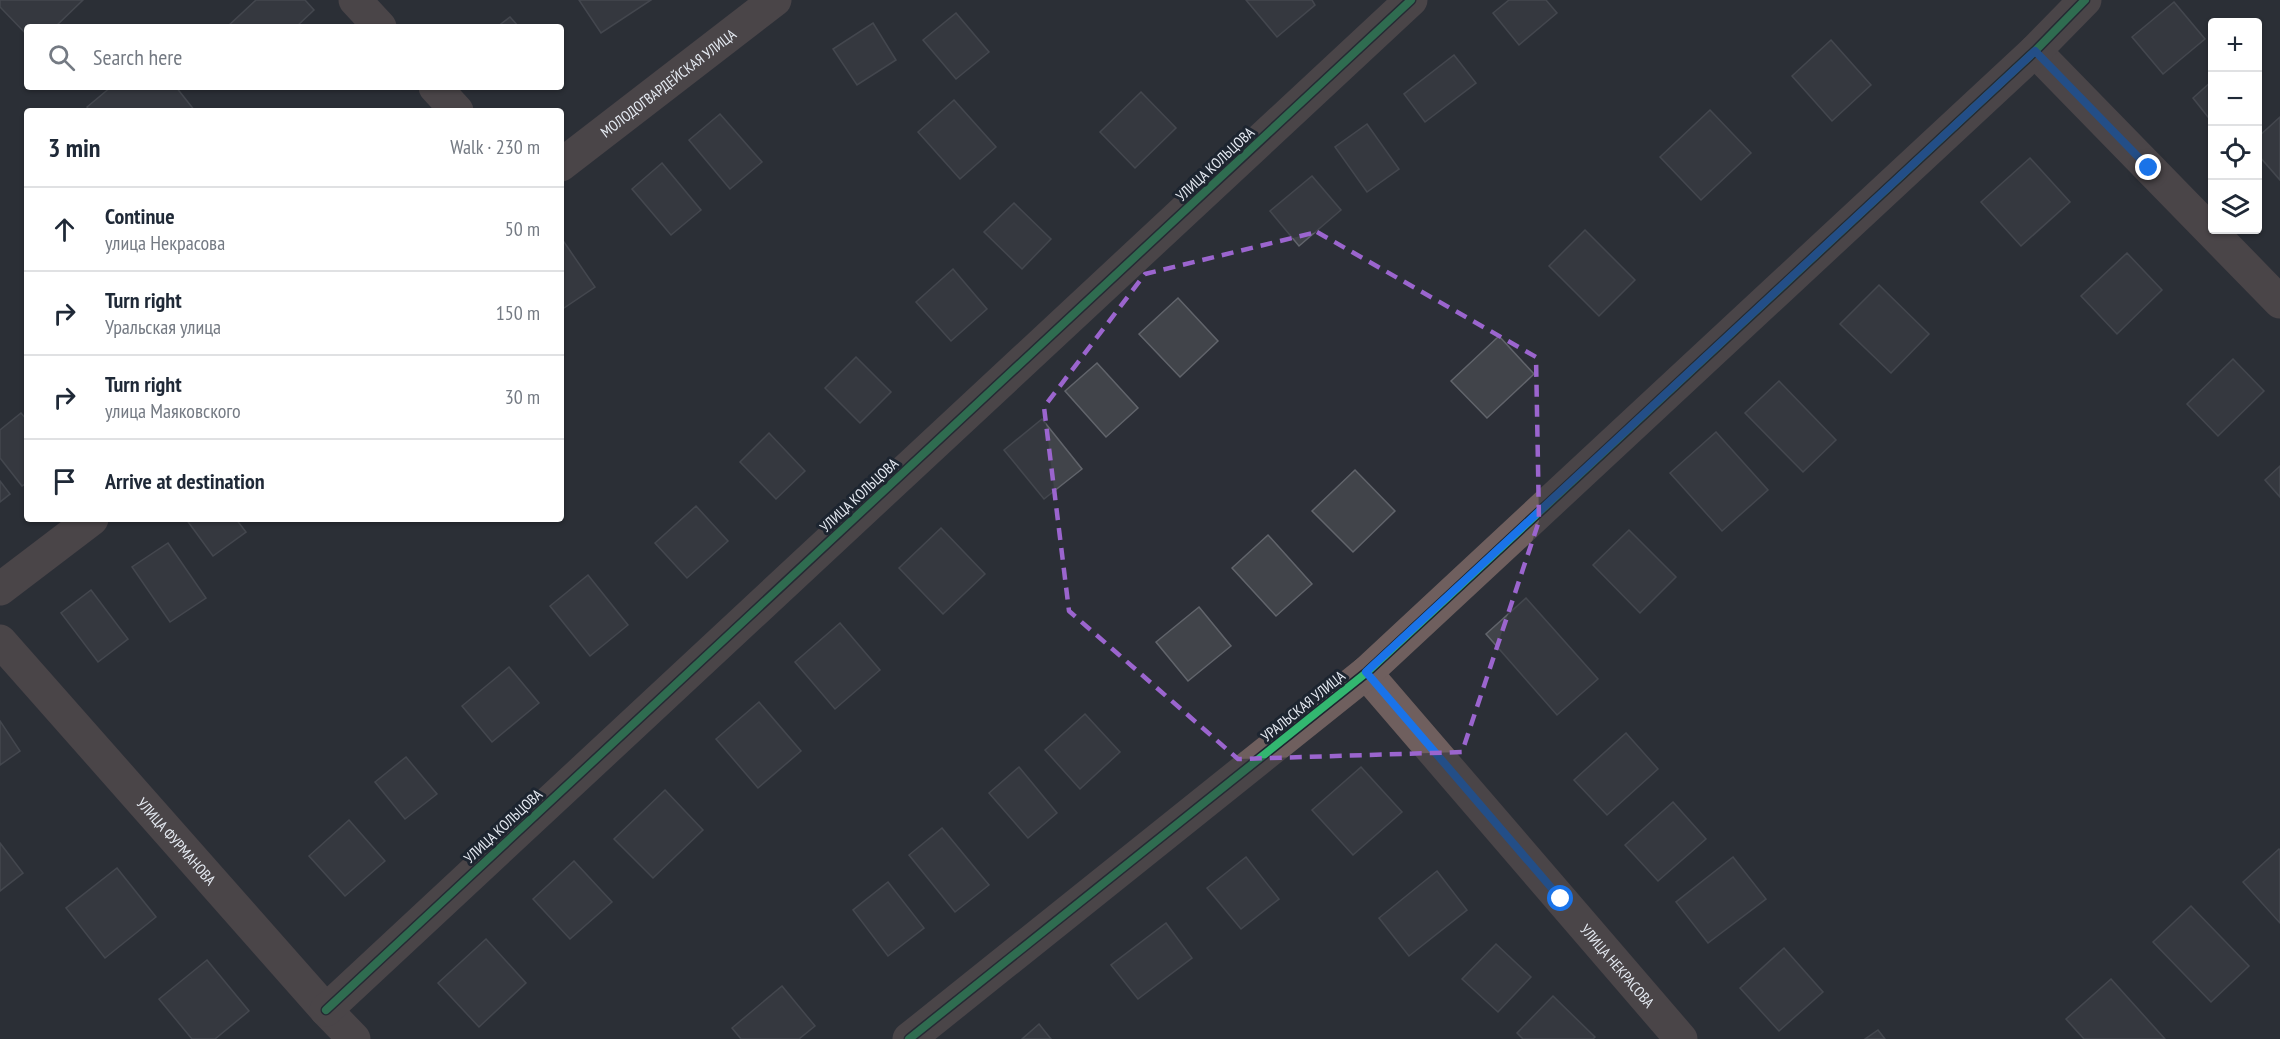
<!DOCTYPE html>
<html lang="en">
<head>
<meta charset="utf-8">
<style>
  body { margin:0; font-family:"PT Sans Narrow",sans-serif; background:#f2f2f3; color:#1f2937 }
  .controls { position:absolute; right:18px; top:18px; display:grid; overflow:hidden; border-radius:6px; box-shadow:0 2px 4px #0004 }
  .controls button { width:54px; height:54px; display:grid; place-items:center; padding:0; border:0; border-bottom:2px solid #e0e1e3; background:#fff; color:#1f2937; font:30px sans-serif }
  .stop { position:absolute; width:18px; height:18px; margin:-14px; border:4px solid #1a73e8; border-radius:50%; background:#fff }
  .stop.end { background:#1a73e8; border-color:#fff; box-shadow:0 2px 6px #0008 }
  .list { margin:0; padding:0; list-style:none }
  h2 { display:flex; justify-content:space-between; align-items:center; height:78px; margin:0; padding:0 24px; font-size:26px }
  h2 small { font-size:20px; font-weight:400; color:#747a83 }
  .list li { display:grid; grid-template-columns:39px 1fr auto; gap:18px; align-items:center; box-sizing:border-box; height:84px; padding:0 24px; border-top:2px solid #e0e1e3 }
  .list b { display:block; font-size:22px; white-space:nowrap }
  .list p { margin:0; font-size:20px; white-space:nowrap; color:#747a83 }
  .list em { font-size:20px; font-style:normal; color:#747a83 }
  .icon { flex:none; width:33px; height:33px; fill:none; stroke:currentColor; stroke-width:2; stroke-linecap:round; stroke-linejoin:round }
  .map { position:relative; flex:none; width:2280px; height:1039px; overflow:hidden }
  .search { position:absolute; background:#fff; box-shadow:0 2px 4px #0004; left:24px; top:24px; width:540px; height:66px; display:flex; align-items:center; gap:15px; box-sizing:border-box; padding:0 21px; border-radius:6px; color:#747a83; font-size:22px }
  .panel { position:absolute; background:#fff; box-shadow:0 2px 4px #0004; left:24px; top:108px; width:540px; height:414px; border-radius:6px }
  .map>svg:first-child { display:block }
</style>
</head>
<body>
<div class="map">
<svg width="2280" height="1039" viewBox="0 0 2280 1039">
  <rect width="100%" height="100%" fill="#2c2f37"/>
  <g fill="#41444a" stroke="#61646b" stroke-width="1.5">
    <polygon points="0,0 83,0 55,27 27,27 27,35 0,7"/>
    <polygon points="256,0 305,0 314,10 296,27 227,27"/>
    <polygon points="579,0 651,0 601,33"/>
    <polygon points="1246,0 1312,0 1315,5 1277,37"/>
    <polygon points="1509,0 1546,0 1557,13 1519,45 1493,13"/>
    <polygon points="2174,2 2205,39 2163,74 2132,37"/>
    <polygon points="956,13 989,52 956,79 923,40"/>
    <polygon points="510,17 519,27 497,27"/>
    <polygon points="873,23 896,60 857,85 833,49"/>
    <polygon points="1831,40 1871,85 1832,121 1792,76"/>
    <polygon points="1454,55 1476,83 1425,122 1404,94"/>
    <polygon points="2212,81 2212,122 2193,98"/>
    <polygon points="111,87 176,87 195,111 90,111 87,107"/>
    <polygon points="1141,92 1176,128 1135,168 1100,132"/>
    <polygon points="954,100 996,147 960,179 918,132"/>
    <polygon points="1710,110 1751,153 1701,200 1660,157"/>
    <polygon points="720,114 762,162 730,189 689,140"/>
    <polygon points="2280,117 2280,180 2258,155 2258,137"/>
    <polygon points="1367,124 1399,169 1367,192 1335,147"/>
    <polygon points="2030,158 2070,202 2021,246 1981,202"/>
    <polygon points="662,163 701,210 671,235 632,189"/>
    <polygon points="1312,176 1341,210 1299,246 1270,211"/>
    <polygon points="1014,203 1051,239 1022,269 984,232"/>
    <polygon points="1585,230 1635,280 1599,316 1549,266"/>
    <polygon points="564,242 595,287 564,308 561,304 561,244"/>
    <polygon points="2127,253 2162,290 2117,334 2081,296"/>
    <polygon points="953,269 987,309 951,341 916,302"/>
    <polygon points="1879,285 1929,334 1891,373 1840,324"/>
    <polygon points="1178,298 1218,341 1180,377 1139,334"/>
    <polygon points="1499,336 1534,374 1487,418 1451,381"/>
    <polygon points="856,357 891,392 860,423 825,388"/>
    <polygon points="2233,359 2264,391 2218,436 2187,404"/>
    <polygon points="1097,363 1138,408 1106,437 1065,391"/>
    <polygon points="1779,381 1836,440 1803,472 1745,413"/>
    <polygon points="21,413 27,420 27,483 22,486 0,458 0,430"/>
    <polygon points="1042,419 1082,469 1044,499 1004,450"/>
    <polygon points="1716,432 1768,490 1722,531 1670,473"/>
    <polygon points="769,433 805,471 776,499 740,462"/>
    <polygon points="2280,466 2280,497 2265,480"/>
    <polygon points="1355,470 1395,511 1353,552 1312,511"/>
    <polygon points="0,481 10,494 0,502"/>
    <polygon points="696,506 728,541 687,578 655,543"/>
    <polygon points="186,519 236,519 246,532 213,556"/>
    <polygon points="941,528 985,574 943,614 899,568"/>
    <polygon points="1629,530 1676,577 1640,613 1593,565"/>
    <polygon points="1268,535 1312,584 1276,616 1232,568"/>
    <polygon points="168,543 206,598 170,622 132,567"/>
    <polygon points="588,575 628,625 590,656 550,606"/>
    <polygon points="91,590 128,639 98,662 61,613"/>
    <polygon points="1526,598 1598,679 1557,715 1486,634"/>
    <polygon points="1199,607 1231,646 1188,681 1156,642"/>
    <polygon points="840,623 880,670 835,709 795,662"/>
    <polygon points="509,667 539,703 492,742 462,706"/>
    <polygon points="759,702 801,751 758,788 716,739"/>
    <polygon points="1085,714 1120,752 1080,789 1045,750"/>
    <polygon points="0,721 20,751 0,765"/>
    <polygon points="1626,733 1658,769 1607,815 1574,780"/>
    <polygon points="406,757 437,794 405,819 375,782"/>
    <polygon points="1019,767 1057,813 1028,838 989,793"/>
    <polygon points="1361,767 1402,812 1353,855 1312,810"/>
    <polygon points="665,790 703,830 653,878 614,839"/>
    <polygon points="1673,802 1706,839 1658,881 1625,845"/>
    <polygon points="349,820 385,861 345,896 309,856"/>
    <polygon points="942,828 989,885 955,912 909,855"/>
    <polygon points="0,843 23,873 0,891"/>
    <polygon points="2279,849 2280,850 2280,923 2243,882"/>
    <polygon points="1246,857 1279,899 1241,929 1207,888"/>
    <polygon points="1733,857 1766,899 1708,943 1676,902"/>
    <polygon points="574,861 612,902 570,939 533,899"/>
    <polygon points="117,868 156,917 105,958 66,908"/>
    <polygon points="1437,871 1467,910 1409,956 1379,918"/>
    <polygon points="888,882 924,928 888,956 853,910"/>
    <polygon points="2191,906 2249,966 2211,1002 2153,942"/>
    <polygon points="1166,923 1192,958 1138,999 1111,965"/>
    <polygon points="486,939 526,983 479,1027 438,983"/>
    <polygon points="1496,944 1531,977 1498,1012 1462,979"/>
    <polygon points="1784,948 1823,992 1779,1031 1740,988"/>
    <polygon points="207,960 249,1011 215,1039 192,1039 159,999"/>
    <polygon points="2111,979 2165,1039 2084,1039 2066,1019"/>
    <polygon points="782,986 815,1026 799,1039 741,1039 732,1028"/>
    <polygon points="1553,996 1595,1037 1593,1039 1523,1039 1517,1033"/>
    <polygon points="1039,1024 1051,1039 1022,1039"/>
    <polygon points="1878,1030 1885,1039 1865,1039"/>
  </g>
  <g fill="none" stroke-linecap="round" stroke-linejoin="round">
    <g stroke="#6f5f5e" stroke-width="33">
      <polyline points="355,0 380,27"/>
      <polyline points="2035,51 2280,302"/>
      <polyline points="435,87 457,111"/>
      <path id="s1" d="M561,165L775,0"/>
      <polyline points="0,589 92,519"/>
      <path id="s2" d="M0,641L326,1010L354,1039"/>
      <path id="s3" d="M1366,673L1681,1039"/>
      <polyline points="326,1010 1411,0"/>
      <polyline points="909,1039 1366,673 2035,51 2085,0"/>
    </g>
    <defs>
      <g id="cycleway">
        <polyline points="326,1010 1411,0"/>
        <polyline points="909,1039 1366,673 2035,51 2085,0"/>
      </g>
    </defs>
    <use href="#cycleway" stroke="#1d2530" stroke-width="11"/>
    <use href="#cycleway" stroke="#33b770" stroke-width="8"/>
  </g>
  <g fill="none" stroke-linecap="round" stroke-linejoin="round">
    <polyline stroke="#1a73e8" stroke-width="8" points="1561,899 1366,672 2035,51 2149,168"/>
  </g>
  <path d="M0 0H2280V1039H0ZM1317,232L1536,357L1539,521L1462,752L1238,759L1069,611L1044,407L1145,274Z" fill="#2c2f37" fill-opacity=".55" fill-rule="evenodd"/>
  <path fill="none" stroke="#9b65ce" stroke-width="4.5" stroke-dasharray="12 8" stroke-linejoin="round" d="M1317,232L1536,357L1539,521L1462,752L1238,759L1069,611L1044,407L1145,274Z"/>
  <g text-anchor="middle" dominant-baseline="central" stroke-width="6" stroke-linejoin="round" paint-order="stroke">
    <g font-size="15" fill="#e5eaf2" stroke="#1d2530">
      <text stroke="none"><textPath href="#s1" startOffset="135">МОЛОДОГВАРДЕЙСКАЯ УЛИЦА</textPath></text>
      <text transform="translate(1215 164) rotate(-43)">УЛИЦА КОЛЬЦОВА</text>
      <text transform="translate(859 495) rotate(-43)">УЛИЦА КОЛЬЦОВА</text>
      <text transform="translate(1303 706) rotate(-39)">УРАЛЬСКАЯ УЛИЦА</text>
      <text transform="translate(503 826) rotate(-43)">УЛИЦА КОЛЬЦОВА</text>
      <text stroke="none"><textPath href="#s2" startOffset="267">УЛИЦА ФУРМАНОВА</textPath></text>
      <text stroke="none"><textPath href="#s3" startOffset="386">УЛИЦА НЕКРАСОВА</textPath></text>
    </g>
  </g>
</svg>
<div class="controls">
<button>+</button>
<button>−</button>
<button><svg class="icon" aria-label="locate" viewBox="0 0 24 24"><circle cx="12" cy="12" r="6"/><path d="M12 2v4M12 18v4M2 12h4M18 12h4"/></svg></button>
<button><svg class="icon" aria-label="layers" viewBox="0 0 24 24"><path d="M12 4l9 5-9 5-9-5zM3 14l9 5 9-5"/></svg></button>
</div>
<div class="stop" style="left:1561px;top:899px"></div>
<div class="stop end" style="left:2149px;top:168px"></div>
<div class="search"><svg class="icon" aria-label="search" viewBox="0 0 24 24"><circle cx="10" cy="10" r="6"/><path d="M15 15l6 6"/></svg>Search here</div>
<section class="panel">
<h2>3 min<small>Walk · 230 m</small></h2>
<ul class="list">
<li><svg class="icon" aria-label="ahead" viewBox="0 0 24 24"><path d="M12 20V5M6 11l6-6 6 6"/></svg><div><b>Continue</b><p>улица Некрасова</p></div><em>50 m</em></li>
<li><svg class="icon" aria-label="right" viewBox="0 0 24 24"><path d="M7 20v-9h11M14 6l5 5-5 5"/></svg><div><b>Turn right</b><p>Уральская улица</p></div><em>150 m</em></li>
<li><svg class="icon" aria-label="right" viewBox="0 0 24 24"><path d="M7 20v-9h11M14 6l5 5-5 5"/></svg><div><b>Turn right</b><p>улица Маяковского</p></div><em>30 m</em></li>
<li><svg class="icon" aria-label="arrive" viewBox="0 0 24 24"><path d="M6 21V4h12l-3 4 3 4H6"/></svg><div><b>Arrive at destination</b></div></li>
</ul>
</section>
</div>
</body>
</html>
